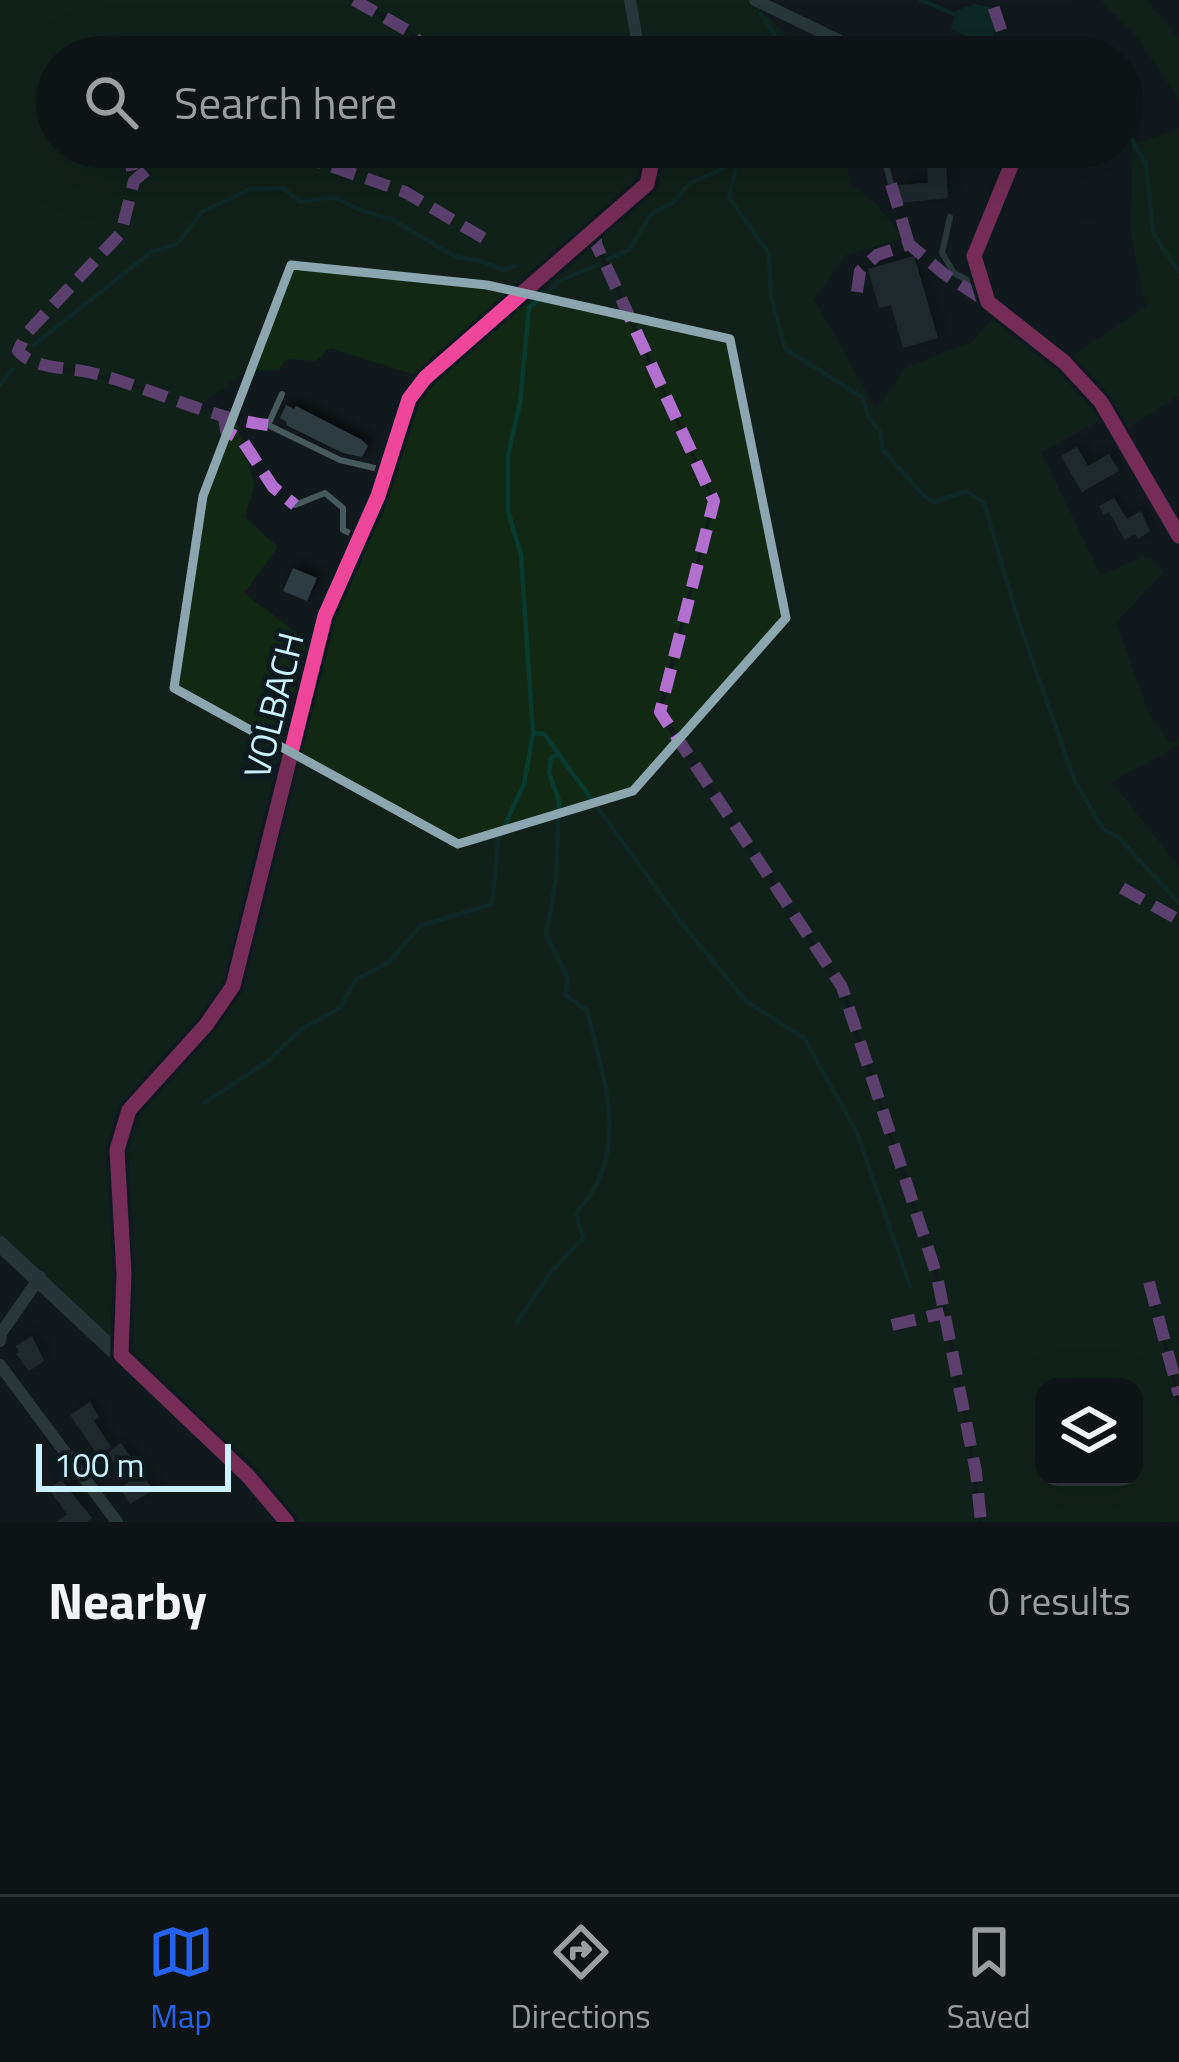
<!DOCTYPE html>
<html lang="en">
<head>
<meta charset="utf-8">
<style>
  body { margin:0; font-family:"Titillium Web",sans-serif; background:#1c2023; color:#f1f3f6 }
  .controls { position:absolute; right:36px; bottom:36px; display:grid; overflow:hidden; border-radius:24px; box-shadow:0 12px 48px #0002 }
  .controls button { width:108px; height:108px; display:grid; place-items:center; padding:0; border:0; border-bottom:3px solid #2e3235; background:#0e1316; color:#f1f3f6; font:60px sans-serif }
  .scale { position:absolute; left:36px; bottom:30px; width:195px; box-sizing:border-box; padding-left:12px; border:6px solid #cdf2ff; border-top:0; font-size:33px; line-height:42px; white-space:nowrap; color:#cdf2ff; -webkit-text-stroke:9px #0d1b21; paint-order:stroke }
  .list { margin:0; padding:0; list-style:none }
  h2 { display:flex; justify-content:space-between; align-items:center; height:156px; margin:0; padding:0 48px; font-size:51px }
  h2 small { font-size:39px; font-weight:400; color:#9b9ea1 }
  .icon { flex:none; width:66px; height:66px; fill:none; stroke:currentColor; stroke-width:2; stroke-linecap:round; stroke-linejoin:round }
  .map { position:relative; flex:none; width:1179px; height:1522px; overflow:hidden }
  .search { position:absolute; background:#0e1316; box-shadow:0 12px 48px #0002; left:36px; right:36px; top:36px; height:132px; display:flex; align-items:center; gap:30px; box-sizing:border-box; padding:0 42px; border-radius:66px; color:#9b9ea1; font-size:45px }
  .sheet { height:372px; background:#0e1316 }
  nav { display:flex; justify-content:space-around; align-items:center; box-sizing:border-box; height:168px; border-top:3px solid #2e3235; background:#0e1316; font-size:33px; color:#9b9ea1 }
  nav a { display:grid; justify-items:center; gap:6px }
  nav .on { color:#2563eb }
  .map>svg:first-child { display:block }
</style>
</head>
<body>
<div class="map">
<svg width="1179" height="1522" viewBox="0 0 1179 1522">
  <defs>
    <filter id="shadow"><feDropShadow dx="5.5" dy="-5.5" stdDeviation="6" flood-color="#0009"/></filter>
  </defs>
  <rect width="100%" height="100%" fill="#12191d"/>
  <g fill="#102814" fill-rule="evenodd">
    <polygon points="0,0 351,0 410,35 425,52 424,57 57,57 57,147 125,147 133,176 129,147 653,147 645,183 422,377 330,348 316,361 287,359 279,370 248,370 200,405 88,371 42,364 181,400 236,422 255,485 245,517 278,547 244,593 316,647 231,985 204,1024 145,1088 115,1150 122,1351 0,1239"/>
    <polygon points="358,0 629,0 639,57 429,57 429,51 413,32"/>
    <polygon points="633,0 750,0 810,57 643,57"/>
    <polygon points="1101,0 1147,0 1179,39 1179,100 1138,39"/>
    <polygon points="1179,128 1179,396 1121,432 1065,361 1146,307 1131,235 1132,145"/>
    <path d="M658,147H842L851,184L878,206L904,238L846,255L814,299L876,409L906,367L972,342L998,313L1061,363L1105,418L1041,452L1101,575L1142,557H1151L1163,573L1116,623L1148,711L1170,743L1179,738V745L1112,782L1179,867V1390L1150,1283L1148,1284L1179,1405V1522H982L970,1431L939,1277L844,987L662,711L715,501L598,243V233L649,185ZM1044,1387H1134V1477H1044Z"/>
    <polygon points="595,235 595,245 712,501 657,713 840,989 935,1276 964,1416 979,1522 283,1522 127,1355 122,1148 132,1110 237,985 328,618 412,400 428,381"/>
  </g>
  <polygon fill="#0a3a2f" points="974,4 989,7 997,20 992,39 986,44 951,29 956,11"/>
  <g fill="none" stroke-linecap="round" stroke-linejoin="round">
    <g stroke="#0a3a2f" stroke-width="4.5">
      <polyline points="921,0 958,16"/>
      <polyline points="761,14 774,34 772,57"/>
      <polyline points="1007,39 1044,56"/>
      <polyline points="1122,123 1146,164 1153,233 1179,272"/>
      <polyline points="737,164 729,197 769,254 771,297 785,349 862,397 868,416 880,432 883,450 924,496 934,502 966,491 984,503 1018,619 1075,782 1103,829 1119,838 1179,903"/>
      <polyline points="608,259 629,250 652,213 673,203 687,185 748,157 773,155 780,147"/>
      <polyline points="34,345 151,252 177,244 202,212 250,189 283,188 300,202 334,197 362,211 391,219 456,257 481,261 503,270 515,266"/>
      <polyline points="0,385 12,369"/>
      <polyline points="534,733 544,734 683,925 746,1001 804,1038 857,1133 910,1286"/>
      <polyline points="204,1103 268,1061 300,1030 340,1008 355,980 389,962 420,926 492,904 498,840 524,784 533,733 521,555 508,511 508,455 520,403 529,308 559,281 598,265"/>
      <path d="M517,1322L551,1272L583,1238L576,1213C633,1151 604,1083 587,1010L565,995L568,978L546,934L556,879L559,801L549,773L551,758L559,754"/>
    </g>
  </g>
  <g fill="#2f3a3f" filter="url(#shadow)">
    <polygon points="926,147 945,147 948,198 898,203 898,185 928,183"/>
    <polygon points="914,256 938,338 903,348 891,305 879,308 868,269"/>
    <polygon points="286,405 294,409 296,406 362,440 368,446 362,457 343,453 286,425 287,422 280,418"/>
    <polygon points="1077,447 1088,466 1109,454 1119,471 1082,492 1061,456"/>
    <polygon points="1114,498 1127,519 1141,511 1150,531 1138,539 1135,534 1125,540 1109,512 1104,515 1099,506"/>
    <polygon points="293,568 317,578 307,601 283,591"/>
    <polygon points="32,1336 44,1361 29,1371 16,1354 19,1352 16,1346"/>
    <polygon points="90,1402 99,1417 94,1421 111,1447 98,1456 70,1415"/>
    <polygon points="121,1443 153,1490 130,1504 120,1488 129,1482 107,1453"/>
    <polygon points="61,1480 92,1518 87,1522 57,1522 67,1514 49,1489"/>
  </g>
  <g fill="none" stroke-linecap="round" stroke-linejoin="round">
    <g stroke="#46595d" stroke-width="6">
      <polyline points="873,147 880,156 913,161"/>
      <polyline points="884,158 891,184"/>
      <polyline points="950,217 942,253 954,273 982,288"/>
      <polyline points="282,394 268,425 340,460 383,470"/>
      <polyline points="295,505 325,493 343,508 343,530 356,536"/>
    </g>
    <g stroke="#46595d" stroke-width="12">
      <polyline points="630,0 640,57"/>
      <polyline points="755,0 838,40 855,57"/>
      <polyline points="1013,147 1011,166 974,256 988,302 1064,362 1101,402 1179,536"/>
      <polyline points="0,1341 1,1333 40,1277"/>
      <polyline points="121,1355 124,1274 117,1150 129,1110 206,1025 233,986 325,616 378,496 409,399 425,378 647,184 655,147"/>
      <polyline points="0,1365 117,1522"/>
    </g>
    <polyline stroke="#415459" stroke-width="16" points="0,1244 248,1476 287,1522"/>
    <g stroke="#b36fd0" stroke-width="12" stroke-dasharray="24 12" stroke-linecap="butt">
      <polyline points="354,0 412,33 427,52 426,57"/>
      <polyline points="981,57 1003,35 991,0"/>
      <polyline points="128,147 134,181"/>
      <path d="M173,147L134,181L121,233L26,334L18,351C34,369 65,367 88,372C149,386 206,418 268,425"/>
      <polyline points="263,147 325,164 405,192 485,239"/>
      <polyline points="891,184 909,244"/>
      <polyline points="596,232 596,244 714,501 660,712 842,987 937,1276 976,1472 981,1522"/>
      <polyline points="857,292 860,271 877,255 909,244 943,273 987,302"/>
      <polyline points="224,417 226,431 242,440 273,487 295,505"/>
      <polyline points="1122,888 1179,920"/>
      <polyline points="1149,1282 1179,1395"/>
      <polyline points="892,1325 944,1313"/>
    </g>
    <defs>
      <g id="cycleway">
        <polyline points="1013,147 1011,166 974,256 988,302 1064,362 1101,402 1179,536"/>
        <polyline points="287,1522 248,1476 121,1355 124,1274 117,1150 129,1110 206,1025 233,986 325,616 378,496 409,399 425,378 647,184 655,147"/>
      </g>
    </defs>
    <use href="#cycleway" stroke="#0d1b21" stroke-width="22"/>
    <use href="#cycleway" stroke="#ed469a" stroke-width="15"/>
  </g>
  <path d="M0 0H1179V1522H0ZM291,265L487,285L730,339L786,618L633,791L458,844L174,688L203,496Z" fill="#12191d" fill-opacity=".55" fill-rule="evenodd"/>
  <path fill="none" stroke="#8ca6b0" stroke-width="9" stroke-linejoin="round" d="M291,265L487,285L730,339L786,618L633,791L458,844L174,688L203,496Z"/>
  <g text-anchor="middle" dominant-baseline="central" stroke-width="10" stroke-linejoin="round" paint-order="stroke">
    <g font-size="36" fill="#cdf2ff" stroke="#0d1b21">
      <text transform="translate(273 705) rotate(-76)">VOLBACH</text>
    </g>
  </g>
</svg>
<div class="controls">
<button><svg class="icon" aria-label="layers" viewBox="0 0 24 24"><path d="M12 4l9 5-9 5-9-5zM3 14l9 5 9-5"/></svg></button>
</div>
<div class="scale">100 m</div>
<div class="search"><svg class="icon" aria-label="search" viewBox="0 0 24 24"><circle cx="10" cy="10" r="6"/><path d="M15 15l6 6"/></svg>Search here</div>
</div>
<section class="sheet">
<h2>Nearby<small>0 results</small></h2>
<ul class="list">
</ul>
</section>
<nav>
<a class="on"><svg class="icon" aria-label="map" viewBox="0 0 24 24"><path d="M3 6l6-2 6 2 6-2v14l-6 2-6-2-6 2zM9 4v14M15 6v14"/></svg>Map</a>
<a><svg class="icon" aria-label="directions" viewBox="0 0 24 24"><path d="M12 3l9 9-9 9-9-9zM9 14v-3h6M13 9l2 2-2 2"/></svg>Directions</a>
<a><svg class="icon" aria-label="saved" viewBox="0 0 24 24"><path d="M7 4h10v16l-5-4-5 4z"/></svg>Saved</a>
</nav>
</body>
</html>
